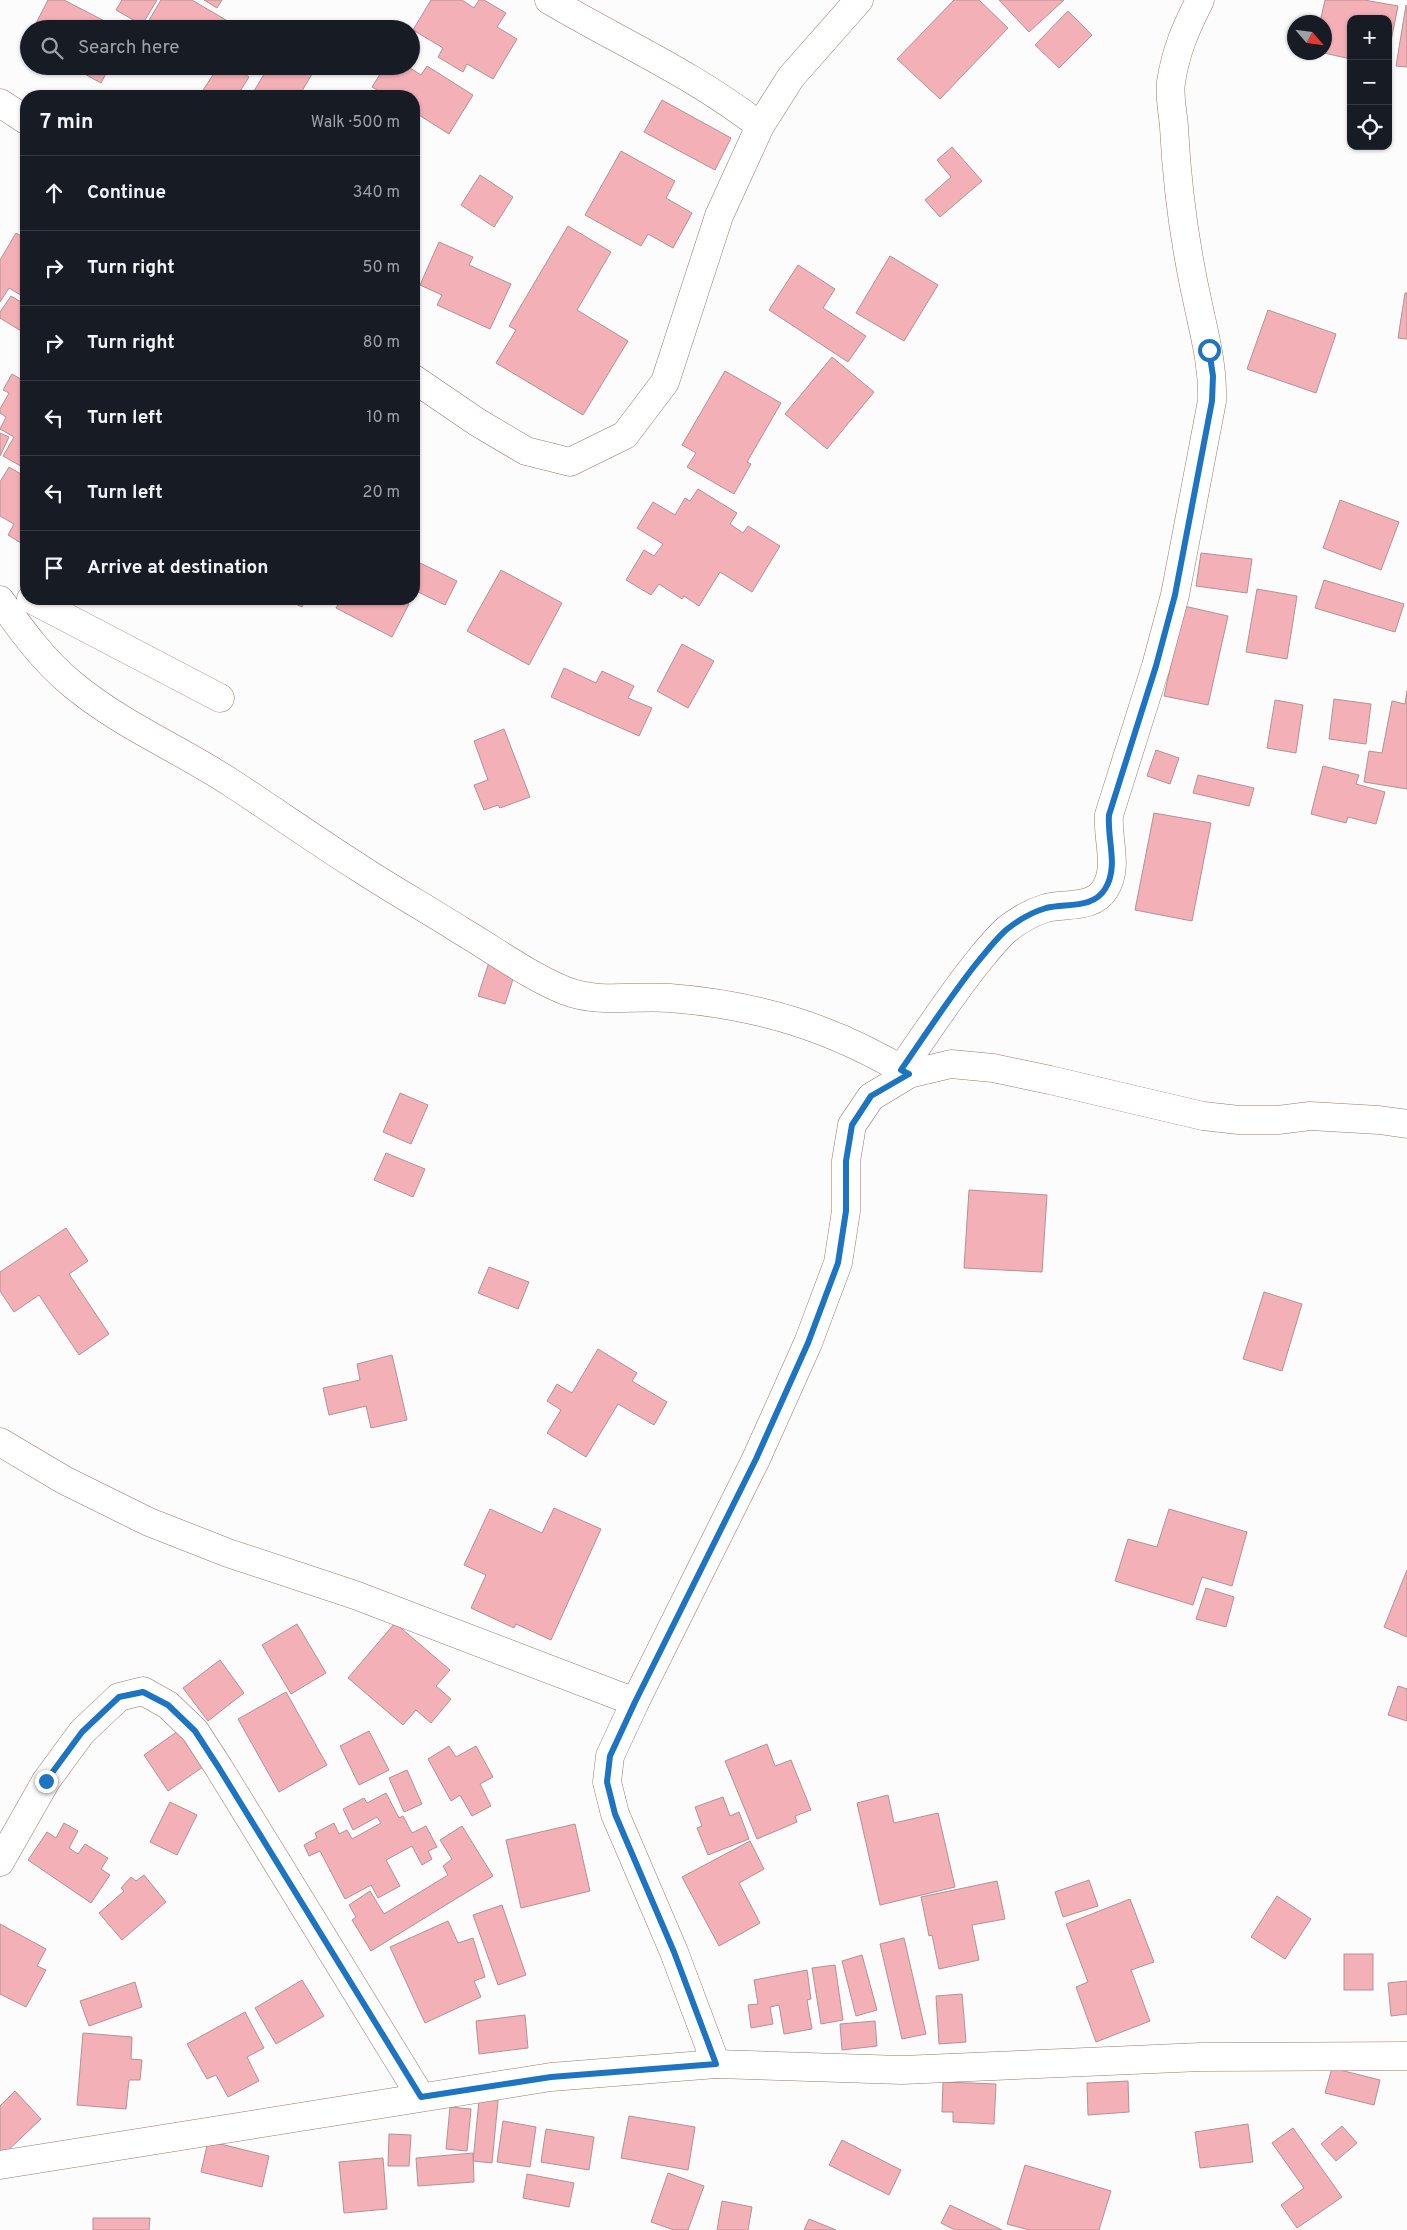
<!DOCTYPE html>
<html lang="en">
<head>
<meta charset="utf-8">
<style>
  body { margin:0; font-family:Overpass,sans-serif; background:#20242c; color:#f1f3f6 }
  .controls { position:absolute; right:15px; top:15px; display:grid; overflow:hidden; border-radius:10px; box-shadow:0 1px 4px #0004 }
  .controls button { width:45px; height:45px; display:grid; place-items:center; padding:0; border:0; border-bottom:1px solid #363941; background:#171b24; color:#f1f3f6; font:25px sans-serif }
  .compass { position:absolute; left:1287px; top:15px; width:45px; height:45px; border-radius:50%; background:#171b24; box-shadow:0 1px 4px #0004; rotate:118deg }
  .stop { position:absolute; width:15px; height:15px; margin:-11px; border:4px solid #1d74c2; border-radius:50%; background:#fff }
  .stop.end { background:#1d74c2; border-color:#fff; box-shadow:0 1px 5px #0008 }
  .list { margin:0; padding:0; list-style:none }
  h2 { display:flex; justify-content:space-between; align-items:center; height:65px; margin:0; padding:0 20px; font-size:21px }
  h2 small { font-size:16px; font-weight:400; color:#9ea1a6 }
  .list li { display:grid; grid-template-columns:32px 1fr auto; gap:15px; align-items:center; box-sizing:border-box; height:75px; padding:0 20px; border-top:1px solid #363941 }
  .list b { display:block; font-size:19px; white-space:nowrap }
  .list em { font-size:16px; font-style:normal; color:#9ea1a6 }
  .icon { flex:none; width:28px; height:28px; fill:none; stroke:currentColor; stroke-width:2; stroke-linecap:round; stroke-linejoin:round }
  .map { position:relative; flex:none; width:1407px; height:2230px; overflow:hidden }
  .search { position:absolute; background:#171b24; box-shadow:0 1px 4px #0004; left:20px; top:20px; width:400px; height:55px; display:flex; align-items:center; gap:12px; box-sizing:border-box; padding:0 18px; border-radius:28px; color:#9ea1a6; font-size:19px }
  .panel { position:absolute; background:#171b24; box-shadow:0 1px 4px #0004; left:20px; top:90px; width:400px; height:515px; border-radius:20px }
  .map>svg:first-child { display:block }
</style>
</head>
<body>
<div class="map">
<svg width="1407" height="2230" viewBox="0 0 1407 2230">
  <rect width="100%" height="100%" fill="#fcfcfc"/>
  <g fill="#f3b0b7" stroke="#b59194">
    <polygon points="48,0 64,0 120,29 33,29"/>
    <polygon points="122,0 157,0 142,25 116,10"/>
    <polygon points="161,0 192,0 231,23 228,29 147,29 145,27"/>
    <polygon points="204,0 222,0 217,8"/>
    <polygon points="431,0 462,0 474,8 479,0 484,0 506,13 497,27 517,39 493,79 467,64 463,72 438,57 443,48 413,30"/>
    <polygon points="954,0 979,0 1008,28 940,99 897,59"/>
    <polygon points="999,0 1064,0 1029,32"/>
    <polygon points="1325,0 1364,0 1398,6 1388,56 1388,19 1351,19 1351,59 1319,52 1324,52 1324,22 1320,22"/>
    <polygon points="1406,5 1407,6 1407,67 1396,66"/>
    <polygon points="1068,11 1092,35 1059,68 1035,45"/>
    <polygon points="70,66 110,66 101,83"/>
    <polygon points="219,66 234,66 249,77 237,96 199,96"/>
    <polygon points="269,66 310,66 315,69 299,96 251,96"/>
    <polygon points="385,66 407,66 421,75 427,66 473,95 449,134 414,112 414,96 387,96 372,87"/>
    <polygon points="662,100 731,138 715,170 644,132"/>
    <polygon points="952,147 982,181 940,217 925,200 951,177 937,160"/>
    <polygon points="621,151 675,181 666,198 692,213 673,248 648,234 641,246 585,215"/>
    <polygon points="480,175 513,197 494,227 461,205"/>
    <polygon points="568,226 611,252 577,310 628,341 583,415 496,363 516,330 509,326"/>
    <polygon points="26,232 26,293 24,297 9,288 0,302 0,260 16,233 23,237"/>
    <polygon points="439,242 473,257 469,265 511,284 490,329 437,305 442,295 420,285"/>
    <polygon points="890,256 938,285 904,341 856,313"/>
    <polygon points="798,265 835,289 823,308 866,336 848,362 769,310"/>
    <polygon points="1405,293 1407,293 1407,339 1398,338"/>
    <polygon points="11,296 26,305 26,334 0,318 0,312"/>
    <polygon points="1268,310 1336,334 1316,393 1247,369"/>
    <polygon points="832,357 874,392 827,449 785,414"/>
    <polygon points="725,371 781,403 747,462 751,464 734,494 687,467 696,453 682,445"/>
    <polygon points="12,374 24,381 26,377 26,469 3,456 14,437 0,429 6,417 0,413 0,409 9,393 3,390"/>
    <polygon points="0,433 9,437 0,456"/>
    <polygon points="9,467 26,477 26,546 8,535 14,524 0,516 0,482"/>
    <polygon points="698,489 737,513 730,524 743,533 748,526 780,546 752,592 720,572 699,606 684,596 682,599 659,584 651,595 626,580 644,550 654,556 663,544 637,528 653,502 675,515 685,498 690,501"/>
    <polygon points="1340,500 1399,522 1381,570 1323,548"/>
    <polygon points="1201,553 1252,559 1247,593 1196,586"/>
    <polygon points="414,560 457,581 445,605 414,590"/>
    <polygon points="501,570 562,603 529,665 467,631"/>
    <polygon points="1324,580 1404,604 1395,632 1315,608"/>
    <polygon points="1257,589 1297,596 1287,659 1246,652"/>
    <polygon points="285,599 306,599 302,607"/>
    <polygon points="341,599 400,599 409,604 392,637 336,608"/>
    <polygon points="1184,606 1228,616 1208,705 1164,696"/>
    <polygon points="682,644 714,661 688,708 657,691"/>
    <polygon points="564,668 596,683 602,671 634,686 628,698 652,708 639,736 551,697"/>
    <polygon points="1407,691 1407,789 1364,782 1369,751 1382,753 1392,701 1405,704"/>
    <polygon points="1334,699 1371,704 1366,744 1329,739"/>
    <polygon points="1275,700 1303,705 1296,753 1267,748"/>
    <polygon points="504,729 530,797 500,808 498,805 484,810 474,785 488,780 474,741"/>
    <polygon points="1156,750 1179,758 1170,784 1147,776"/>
    <polygon points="1323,766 1359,775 1356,784 1385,792 1376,824 1348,817 1346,823 1311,814"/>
    <polygon points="1198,775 1254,788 1249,806 1193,793"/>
    <polygon points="1154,813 1211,823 1192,921 1135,910"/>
    <polygon points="490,959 517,967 505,1004 478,996"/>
    <polygon points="400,1093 428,1105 411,1144 383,1132"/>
    <polygon points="386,1153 425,1169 413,1197 374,1180"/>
    <polygon points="969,1190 1047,1195 1042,1272 964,1268"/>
    <polygon points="66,1228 88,1261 69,1274 109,1334 79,1355 39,1295 14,1312 0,1291 0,1272"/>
    <polygon points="489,1267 529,1282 518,1309 478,1293"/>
    <polygon points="1264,1292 1302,1304 1282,1371 1243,1359"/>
    <polygon points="598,1349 637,1373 632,1381 667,1402 654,1425 618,1404 586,1457 547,1433 561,1410 547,1401 557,1384 572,1393"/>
    <polygon points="392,1355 407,1420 371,1428 366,1406 329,1415 323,1388 360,1380 357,1364"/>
    <polygon points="554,1508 601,1529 551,1640 516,1624 514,1628 471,1608 486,1575 464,1565 490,1509 542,1533"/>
    <polygon points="1169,1509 1247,1532 1232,1586 1202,1577 1193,1605 1115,1581 1128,1539 1157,1547"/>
    <polygon points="1407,1570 1407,1637 1384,1627"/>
    <polygon points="1206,1588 1234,1597 1226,1627 1196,1619"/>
    <polygon points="395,1623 450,1670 436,1686 451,1699 431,1723 416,1710 403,1725 348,1678"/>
    <polygon points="297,1624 326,1673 291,1694 262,1645"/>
    <polygon points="220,1660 244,1693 208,1721 183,1688"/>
    <polygon points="1398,1686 1407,1689 1407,1721 1388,1715"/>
    <polygon points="286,1692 327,1765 279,1792 238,1719"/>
    <polygon points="178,1731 203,1767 168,1791 144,1755"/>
    <polygon points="369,1731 389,1770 359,1785 340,1746"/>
    <polygon points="767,1744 775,1766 791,1760 811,1810 795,1816 797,1822 757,1839 725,1761"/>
    <polygon points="449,1746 456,1757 476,1746 493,1777 480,1784 491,1806 472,1816 460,1795 451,1801 428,1759"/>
    <polygon points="407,1770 422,1804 404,1812 389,1778"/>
    <polygon points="386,1793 399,1818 403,1816 412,1833 426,1826 437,1847 428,1851 432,1859 422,1865 412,1846 386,1860 400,1886 378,1898 371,1885 345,1899 320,1851 309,1856 304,1845 317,1838 315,1833 334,1823 339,1834 347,1830 352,1839 381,1823 377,1817 353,1830 343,1809 364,1798 367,1803"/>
    <polygon points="888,1795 894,1823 938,1813 955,1887 880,1905 857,1803"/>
    <polygon points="723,1797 730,1816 739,1812 749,1839 708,1855 697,1828 702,1826 695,1807"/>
    <polygon points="170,1802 197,1815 177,1855 150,1842"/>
    <polygon points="64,1823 78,1831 69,1848 78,1854 85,1844 108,1858 101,1869 110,1875 91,1903 28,1860 47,1832 56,1838"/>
    <polygon points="575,1824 590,1891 521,1908 506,1840"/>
    <polygon points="462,1826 493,1876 371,1951 352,1920 356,1917 349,1905 370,1891 384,1914 448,1875 443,1866 452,1859 440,1840"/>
    <polygon points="750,1841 764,1869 739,1883 760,1923 719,1946 682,1877"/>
    <polygon points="144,1875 166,1902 122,1940 99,1913 124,1891 121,1888 131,1877 136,1881"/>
    <polygon points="1089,1880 1098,1906 1063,1917 1055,1892"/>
    <polygon points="997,1881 1005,1919 972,1925 979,1960 939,1969 932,1935 929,1936 921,1897"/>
    <polygon points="1277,1896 1311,1919 1285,1959 1251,1937"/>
    <polygon points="1130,1899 1154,1962 1131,1970 1150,2021 1096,2042 1076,1987 1088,1982 1066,1924"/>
    <polygon points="502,1905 526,1975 498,1985 473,1915"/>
    <polygon points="448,1921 458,1943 473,1938 485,1977 474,1981 481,1997 425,2023 390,1947"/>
    <polygon points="0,1924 46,1949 37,1966 46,1970 26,2007 0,1994"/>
    <polygon points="904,1938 926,2034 902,2039 880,1944"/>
    <rect x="1344" y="1954" width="29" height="36"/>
    <polygon points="862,1955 877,2010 856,2016 842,1961"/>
    <polygon points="835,1965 843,2020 821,2024 812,1968"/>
    <polygon points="807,1970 811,1999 807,2000 812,2029 784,2034 779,2005 770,2007 773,2024 751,2028 748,2005 758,2004 754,1980"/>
    <polygon points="302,1980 324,2016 276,2044 255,2008"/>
    <polygon points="1407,1981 1407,2014 1391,2016 1388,1983"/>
    <polygon points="135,1982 142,2007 89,2026 80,2001"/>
    <polygon points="962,1994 966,2042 939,2044 936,1996"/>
    <polygon points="245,2012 264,2048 247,2057 259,2081 228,2097 216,2075 207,2079 187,2044"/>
    <polygon points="525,2015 528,2048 479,2054 476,2021"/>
    <polygon points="875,2021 877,2046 842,2050 840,2024"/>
    <polygon points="83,2033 132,2037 131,2059 142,2060 140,2080 129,2080 126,2109 77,2105"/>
    <polygon points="1332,2068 1380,2080 1374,2105 1325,2093"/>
    <polygon points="1128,2081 1129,2112 1088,2115 1087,2083"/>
    <polygon points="943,2082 996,2084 994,2124 953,2122 953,2112 942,2112"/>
    <polygon points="480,2090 499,2091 492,2163 473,2161"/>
    <polygon points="15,2091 41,2119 2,2156 0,2154 0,2106"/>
    <polygon points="450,2107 471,2109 467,2151 446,2149"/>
    <polygon points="629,2116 695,2127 688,2170 621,2158"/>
    <polygon points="503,2121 536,2127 530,2167 497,2162"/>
    <polygon points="1248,2124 1253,2162 1200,2168 1195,2132"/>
    <polygon points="1342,2126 1357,2143 1336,2161 1321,2144"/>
    <polygon points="1293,2128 1342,2197 1297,2228 1281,2205 1304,2188 1272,2143"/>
    <polygon points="546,2129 594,2137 589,2170 541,2162"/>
    <polygon points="389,2134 411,2135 409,2166 388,2166"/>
    <polygon points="842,2140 901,2170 889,2195 829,2165"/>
    <polygon points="208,2141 269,2156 262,2187 201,2172"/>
    <polygon points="473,2153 474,2182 418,2186 416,2158"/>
    <polygon points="383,2158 387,2209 344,2213 339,2162"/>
    <polygon points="1025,2165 1111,2191 1099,2230 1029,2230 1007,2224"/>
    <polygon points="668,2173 704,2186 688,2230 674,2230 651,2222"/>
    <polygon points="527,2174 574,2183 569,2207 523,2198"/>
    <polygon points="722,2201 752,2207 748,2230 717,2230"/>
    <polygon points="950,2205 1002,2230 955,2230 941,2223"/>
    <polygon points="93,2218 150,2218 149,2230 93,2230"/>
    <polygon points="809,2219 836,2230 804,2230"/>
  </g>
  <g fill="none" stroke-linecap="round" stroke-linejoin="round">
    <defs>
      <g id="minor">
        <path d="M549,0C620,42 695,75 760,126"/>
        <polyline points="0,103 26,120"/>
        <polyline points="414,379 477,422 526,451 570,462 625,435 665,382 719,216 760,126 791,77 859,0"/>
        <polyline points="31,599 220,698"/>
        <path d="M0,600C22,631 43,660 72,684C121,725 180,749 233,784C276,812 318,842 361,869C393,890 427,909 460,930C494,950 529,976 566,991C600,1004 635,995 670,998C758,1005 834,1028 909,1074"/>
        <path d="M901,1069C926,1034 949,998 976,964C985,953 995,940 1006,930C1017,921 1033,912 1046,908C1066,903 1093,909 1105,889C1119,867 1107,840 1109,815L1156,666L1175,595L1212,401C1213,366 1205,337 1198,304C1185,246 1177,186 1174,127C1173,113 1169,96 1171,82C1176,50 1186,28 1200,0"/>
        <polyline points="0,1442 64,1480 149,1522 228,1553 355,1595 635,1702"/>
        <polyline points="0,1862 46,1781 82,1732 119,1697 143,1691 168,1705 195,1731 219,1768 421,2097"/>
        <polyline points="716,2064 674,1952 615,1814 607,1782 610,1756 635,1702 756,1459 808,1343 838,1263 846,1211 846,1161 852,1125 871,1097 909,1074 951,1064 993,1068 1050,1080 1203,1116 1239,1120 1278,1120 1310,1116 1379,1120 1407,1124"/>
        <polyline points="0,2165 551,2077 716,2064 902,2070 1201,2057 1407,2056"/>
      </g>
    </defs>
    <use href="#minor" stroke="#99796d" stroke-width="29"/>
    <use href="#minor" stroke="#fff" stroke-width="28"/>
  </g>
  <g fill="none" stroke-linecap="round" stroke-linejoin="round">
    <path stroke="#1d74c2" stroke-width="6" d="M46,1781L82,1732L119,1697L143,1692L168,1705L195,1731L219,1768L421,2097L551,2077L716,2064L674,1952L615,1814L607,1782L610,1756L635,1702L756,1459L808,1343L838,1263L846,1211V1161L852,1125L871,1096L909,1074L901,1070C926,1034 949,998 976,964C985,953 995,940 1006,930C1017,921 1033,912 1046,908C1066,903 1093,909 1105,889C1119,867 1107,840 1109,815L1156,666L1175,595L1212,401L1213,376L1209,350"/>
  </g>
</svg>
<div class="controls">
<button>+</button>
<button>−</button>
<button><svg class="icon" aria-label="locate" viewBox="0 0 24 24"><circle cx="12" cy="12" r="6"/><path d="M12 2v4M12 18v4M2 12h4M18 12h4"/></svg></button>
</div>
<svg class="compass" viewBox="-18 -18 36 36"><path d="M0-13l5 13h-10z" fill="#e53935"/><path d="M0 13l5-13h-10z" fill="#9ea1a6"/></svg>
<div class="stop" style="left:1209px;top:350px"></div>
<div class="stop end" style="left:46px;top:1781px"></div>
<div class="search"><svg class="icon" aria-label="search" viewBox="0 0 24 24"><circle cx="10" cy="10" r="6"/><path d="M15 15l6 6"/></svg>Search here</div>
<section class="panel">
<h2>7 min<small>Walk · 500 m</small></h2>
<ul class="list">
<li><svg class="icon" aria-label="ahead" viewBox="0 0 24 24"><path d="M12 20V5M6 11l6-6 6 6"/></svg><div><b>Continue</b></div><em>340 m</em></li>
<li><svg class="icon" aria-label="right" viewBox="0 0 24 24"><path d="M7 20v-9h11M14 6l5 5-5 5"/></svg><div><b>Turn right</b></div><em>50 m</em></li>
<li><svg class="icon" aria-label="right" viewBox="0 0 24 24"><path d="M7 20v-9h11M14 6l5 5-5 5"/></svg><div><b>Turn right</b></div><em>80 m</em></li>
<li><svg class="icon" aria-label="left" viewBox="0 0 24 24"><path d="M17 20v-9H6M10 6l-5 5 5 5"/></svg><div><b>Turn left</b></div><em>10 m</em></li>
<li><svg class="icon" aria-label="left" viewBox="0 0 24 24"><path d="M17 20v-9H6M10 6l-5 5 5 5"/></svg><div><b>Turn left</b></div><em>20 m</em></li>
<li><svg class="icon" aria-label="arrive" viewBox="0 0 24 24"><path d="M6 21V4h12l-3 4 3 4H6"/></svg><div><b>Arrive at destination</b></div></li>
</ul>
</section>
</div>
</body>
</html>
